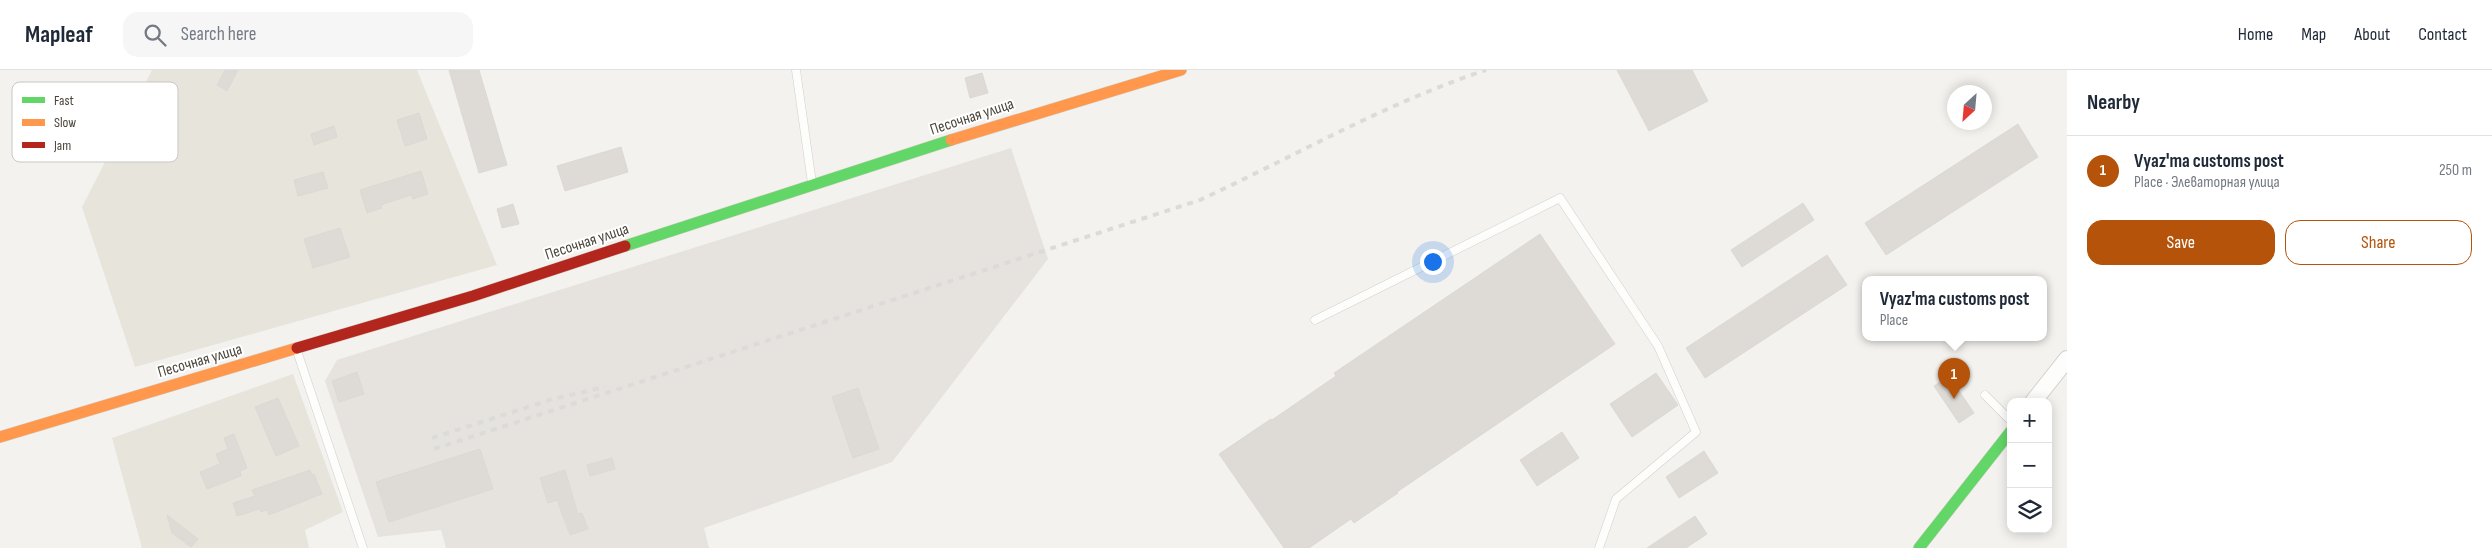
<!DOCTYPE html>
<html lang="en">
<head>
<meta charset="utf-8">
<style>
  body { margin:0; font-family:"Sofia Sans Condensed",sans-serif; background:#f6f6f7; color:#1f2937 }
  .controls { position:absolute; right:15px; bottom:15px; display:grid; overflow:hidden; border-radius:10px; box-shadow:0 2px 12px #0003 }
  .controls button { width:45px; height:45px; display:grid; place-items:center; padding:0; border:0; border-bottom:1px solid #e0e1e3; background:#fff; color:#1f2937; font:25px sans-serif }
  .compass { position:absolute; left:1947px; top:15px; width:45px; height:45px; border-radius:50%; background:#fff; box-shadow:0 2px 12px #0003; rotate:206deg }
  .you { position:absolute; left:1432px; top:191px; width:18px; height:18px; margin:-12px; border:4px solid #fff; border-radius:50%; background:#1a73e8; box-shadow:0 0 0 8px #1a73e833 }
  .badge { display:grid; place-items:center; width:32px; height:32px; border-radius:50%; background:#b45309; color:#fff; font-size:16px; font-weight:700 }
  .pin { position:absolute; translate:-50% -41px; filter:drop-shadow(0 1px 2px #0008) }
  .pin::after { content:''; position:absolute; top:26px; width:18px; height:15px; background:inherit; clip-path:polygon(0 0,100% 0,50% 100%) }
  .popup { position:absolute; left:1862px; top:206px; width:185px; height:65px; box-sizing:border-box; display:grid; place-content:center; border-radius:10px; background:#fff; filter:drop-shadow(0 1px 4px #0005); font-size:16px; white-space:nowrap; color:#747a83 }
  .popup b { font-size:19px; color:#1f2937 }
  .popup::after { content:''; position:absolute; left:50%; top:100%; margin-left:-10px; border:10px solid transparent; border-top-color:#fff }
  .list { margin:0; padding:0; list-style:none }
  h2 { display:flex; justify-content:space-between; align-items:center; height:65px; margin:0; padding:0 20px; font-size:21px }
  h2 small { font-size:16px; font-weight:400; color:#747a83 }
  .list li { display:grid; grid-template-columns:32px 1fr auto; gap:15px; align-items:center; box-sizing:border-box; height:70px; padding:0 20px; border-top:1px solid #e0e1e3 }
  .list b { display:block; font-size:19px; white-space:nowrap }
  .list p { margin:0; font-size:16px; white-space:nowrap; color:#747a83 }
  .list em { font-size:16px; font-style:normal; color:#747a83 }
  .actions { display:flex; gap:10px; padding:15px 20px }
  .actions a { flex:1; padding:11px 0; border:1px solid #b45309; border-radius:15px; text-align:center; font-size:18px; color:#b45309 }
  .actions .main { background:#b45309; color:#fff }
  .icon { flex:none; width:28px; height:28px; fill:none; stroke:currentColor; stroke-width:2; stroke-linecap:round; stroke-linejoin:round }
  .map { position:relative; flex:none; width:2067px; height:478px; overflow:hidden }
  header { display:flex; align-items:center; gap:30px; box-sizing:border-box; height:70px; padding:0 25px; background:#fff; border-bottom:1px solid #e0e1e3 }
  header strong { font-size:24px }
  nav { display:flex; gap:28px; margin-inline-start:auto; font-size:18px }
  .search { width:350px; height:45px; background:#f6f6f7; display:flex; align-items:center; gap:12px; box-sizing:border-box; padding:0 18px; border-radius:15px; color:#747a83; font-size:19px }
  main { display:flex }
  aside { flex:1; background:#fff }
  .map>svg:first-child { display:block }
</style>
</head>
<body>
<header>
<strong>Mapleaf</strong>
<div class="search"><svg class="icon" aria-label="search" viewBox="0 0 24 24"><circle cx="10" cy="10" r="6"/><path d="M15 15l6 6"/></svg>Search here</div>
<nav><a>Home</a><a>Map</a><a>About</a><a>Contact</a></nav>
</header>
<main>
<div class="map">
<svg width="2067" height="478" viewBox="0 0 2067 478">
  <rect width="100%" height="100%" fill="#f4f2ee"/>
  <g fill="#e7e4dc">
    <polygon points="152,0 417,0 497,195 135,297 82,137"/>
    <polygon points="293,304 343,442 305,460 309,478 142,478 112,368"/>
  </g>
  <polygon fill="#e6e2de" points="1011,78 1048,189 892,392 704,458 709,478 446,478 441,460 378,467 325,311 337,290"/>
  <g fill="#dedbd6" stroke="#dcd9d4">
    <polygon points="225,0 238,0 227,21 217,15"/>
    <polygon points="449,0 479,0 507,95 479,103"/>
    <polygon points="1617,0 1692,0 1708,31 1649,61"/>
    <polygon points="982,3 988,23 970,28 965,8"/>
    <polygon points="419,43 427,69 405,76 397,50"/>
    <polygon points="2018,54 2038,87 1886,185 1865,153"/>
    <polygon points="334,56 337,67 314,75 311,64"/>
    <polygon points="621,77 628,102 565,121 557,96"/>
    <polygon points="421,101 428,124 413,129 411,125 381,135 382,138 367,143 360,120"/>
    <polygon points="323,102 328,118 298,126 294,110"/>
    <polygon points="1803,133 1814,150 1742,197 1731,180"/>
    <polygon points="513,134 519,154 502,158 497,139"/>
    <polygon points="340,158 350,187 313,198 304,169"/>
    <polygon points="1540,164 1615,274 1397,422 1398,423 1354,453 1351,449 1309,478 1284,478 1219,384 1271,349 1272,350 1336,306 1334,303"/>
    <polygon points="1827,185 1847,215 1705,308 1686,278"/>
    <polygon points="357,302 364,324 339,332 332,311"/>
    <polygon points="1656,303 1678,335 1632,367 1610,334"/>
    <polygon points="1949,306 1974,343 1959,353 1934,316"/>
    <polygon points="858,318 879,379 853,388 832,327"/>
    <polygon points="278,328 299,376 276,386 255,337"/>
    <polygon points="1562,362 1579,388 1537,416 1520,390"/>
    <polygon points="234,364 247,398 240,401 241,406 207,419 200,402 220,394 216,384 228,379 224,368"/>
    <polygon points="480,379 493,419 389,452 376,412"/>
    <polygon points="1704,381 1718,403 1679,428 1666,407"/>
    <polygon points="612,388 615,399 590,406 587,395"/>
    <polygon points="310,400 312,405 314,404 322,424 269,445 267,440 261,442 260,439 237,446 233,433 255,426 252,420"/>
    <polygon points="565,400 578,444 582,443 588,459 570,465 557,430 548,433 540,408"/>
    <polygon points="167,445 198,469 191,477 172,463"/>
    <polygon points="1695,446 1707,464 1686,478 1647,478"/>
  </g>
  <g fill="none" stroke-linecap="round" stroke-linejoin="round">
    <defs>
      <g id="lane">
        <polyline points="796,0 812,113"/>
        <polyline points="1315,250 1560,128 1658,276 1696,362 1616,429 1599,478"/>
        <polyline points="297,281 363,478"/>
        <polyline points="1985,325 2011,351"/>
      </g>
      <polyline id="street" points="2033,332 2067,289"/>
      <g id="fast">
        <polyline points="625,176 951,70"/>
        <polyline points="1919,478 2011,361"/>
      </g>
      <g id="slow">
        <polyline points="951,70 1181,0"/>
        <polyline points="0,367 297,278"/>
      </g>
      <polyline id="jam" points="297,278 473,226 625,176"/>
    </defs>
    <use href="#lane" stroke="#d2d0cb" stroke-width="9"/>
    <use href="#street" stroke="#d2d0cb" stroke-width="18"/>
    <use href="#fast" stroke="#d3cfc5" stroke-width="12"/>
    <use href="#slow" stroke="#d3cfc5" stroke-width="12"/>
    <use href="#jam" stroke="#d3cfc5" stroke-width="12"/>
    <use href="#lane" stroke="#fdfdfc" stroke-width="8"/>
    <use href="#street" stroke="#fdfdfc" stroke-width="16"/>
    <use href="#fast" stroke="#63d668" stroke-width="11"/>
    <use href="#slow" stroke="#ff974d" stroke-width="11"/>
    <use href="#jam" stroke="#b3261e" stroke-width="11"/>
    <g stroke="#dbdbda" stroke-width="4" stroke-dasharray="6 6" stroke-linecap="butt">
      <polyline points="432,368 553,329 605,317"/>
      <path d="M434,379L1200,130C1295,86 1386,33 1486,0"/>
    </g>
  </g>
  <g text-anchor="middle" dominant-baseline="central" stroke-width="4" stroke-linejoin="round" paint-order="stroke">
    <g font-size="16" fill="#4b4439" stroke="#fff">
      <text transform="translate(972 47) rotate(-18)">Песочная улица</text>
      <text transform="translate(587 172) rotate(-18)">Песочная улица</text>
      <text transform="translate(200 291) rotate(-16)">Песочная улица</text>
    </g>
  </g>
  <rect x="12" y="12" width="166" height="80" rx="8" fill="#fff" stroke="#c9c7c4" stroke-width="1"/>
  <rect x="22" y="27" width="23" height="6" fill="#63d668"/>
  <rect x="22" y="49" width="23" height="7" fill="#ff974d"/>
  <rect x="22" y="72" width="23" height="6" fill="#b3261e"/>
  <g font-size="14" fill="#4b4439">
    <text x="54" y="35">Fast</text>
    <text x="54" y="57">Slow</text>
    <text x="54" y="80">Jam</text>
  </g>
</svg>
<div class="controls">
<button>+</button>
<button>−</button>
<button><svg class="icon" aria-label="layers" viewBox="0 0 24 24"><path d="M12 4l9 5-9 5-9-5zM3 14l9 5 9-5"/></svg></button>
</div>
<svg class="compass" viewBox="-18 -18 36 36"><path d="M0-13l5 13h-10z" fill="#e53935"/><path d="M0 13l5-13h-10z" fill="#747a83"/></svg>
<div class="you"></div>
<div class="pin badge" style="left:1954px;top:329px">1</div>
<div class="popup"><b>Vyaz'ma customs post</b>Place</div>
</div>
<aside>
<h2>Nearby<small></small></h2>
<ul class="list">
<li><span class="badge">1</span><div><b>Vyaz'ma customs post</b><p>Place · Элеваторная улица</p></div><em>250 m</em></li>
</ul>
<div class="actions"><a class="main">Save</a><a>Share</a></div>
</aside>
</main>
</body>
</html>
